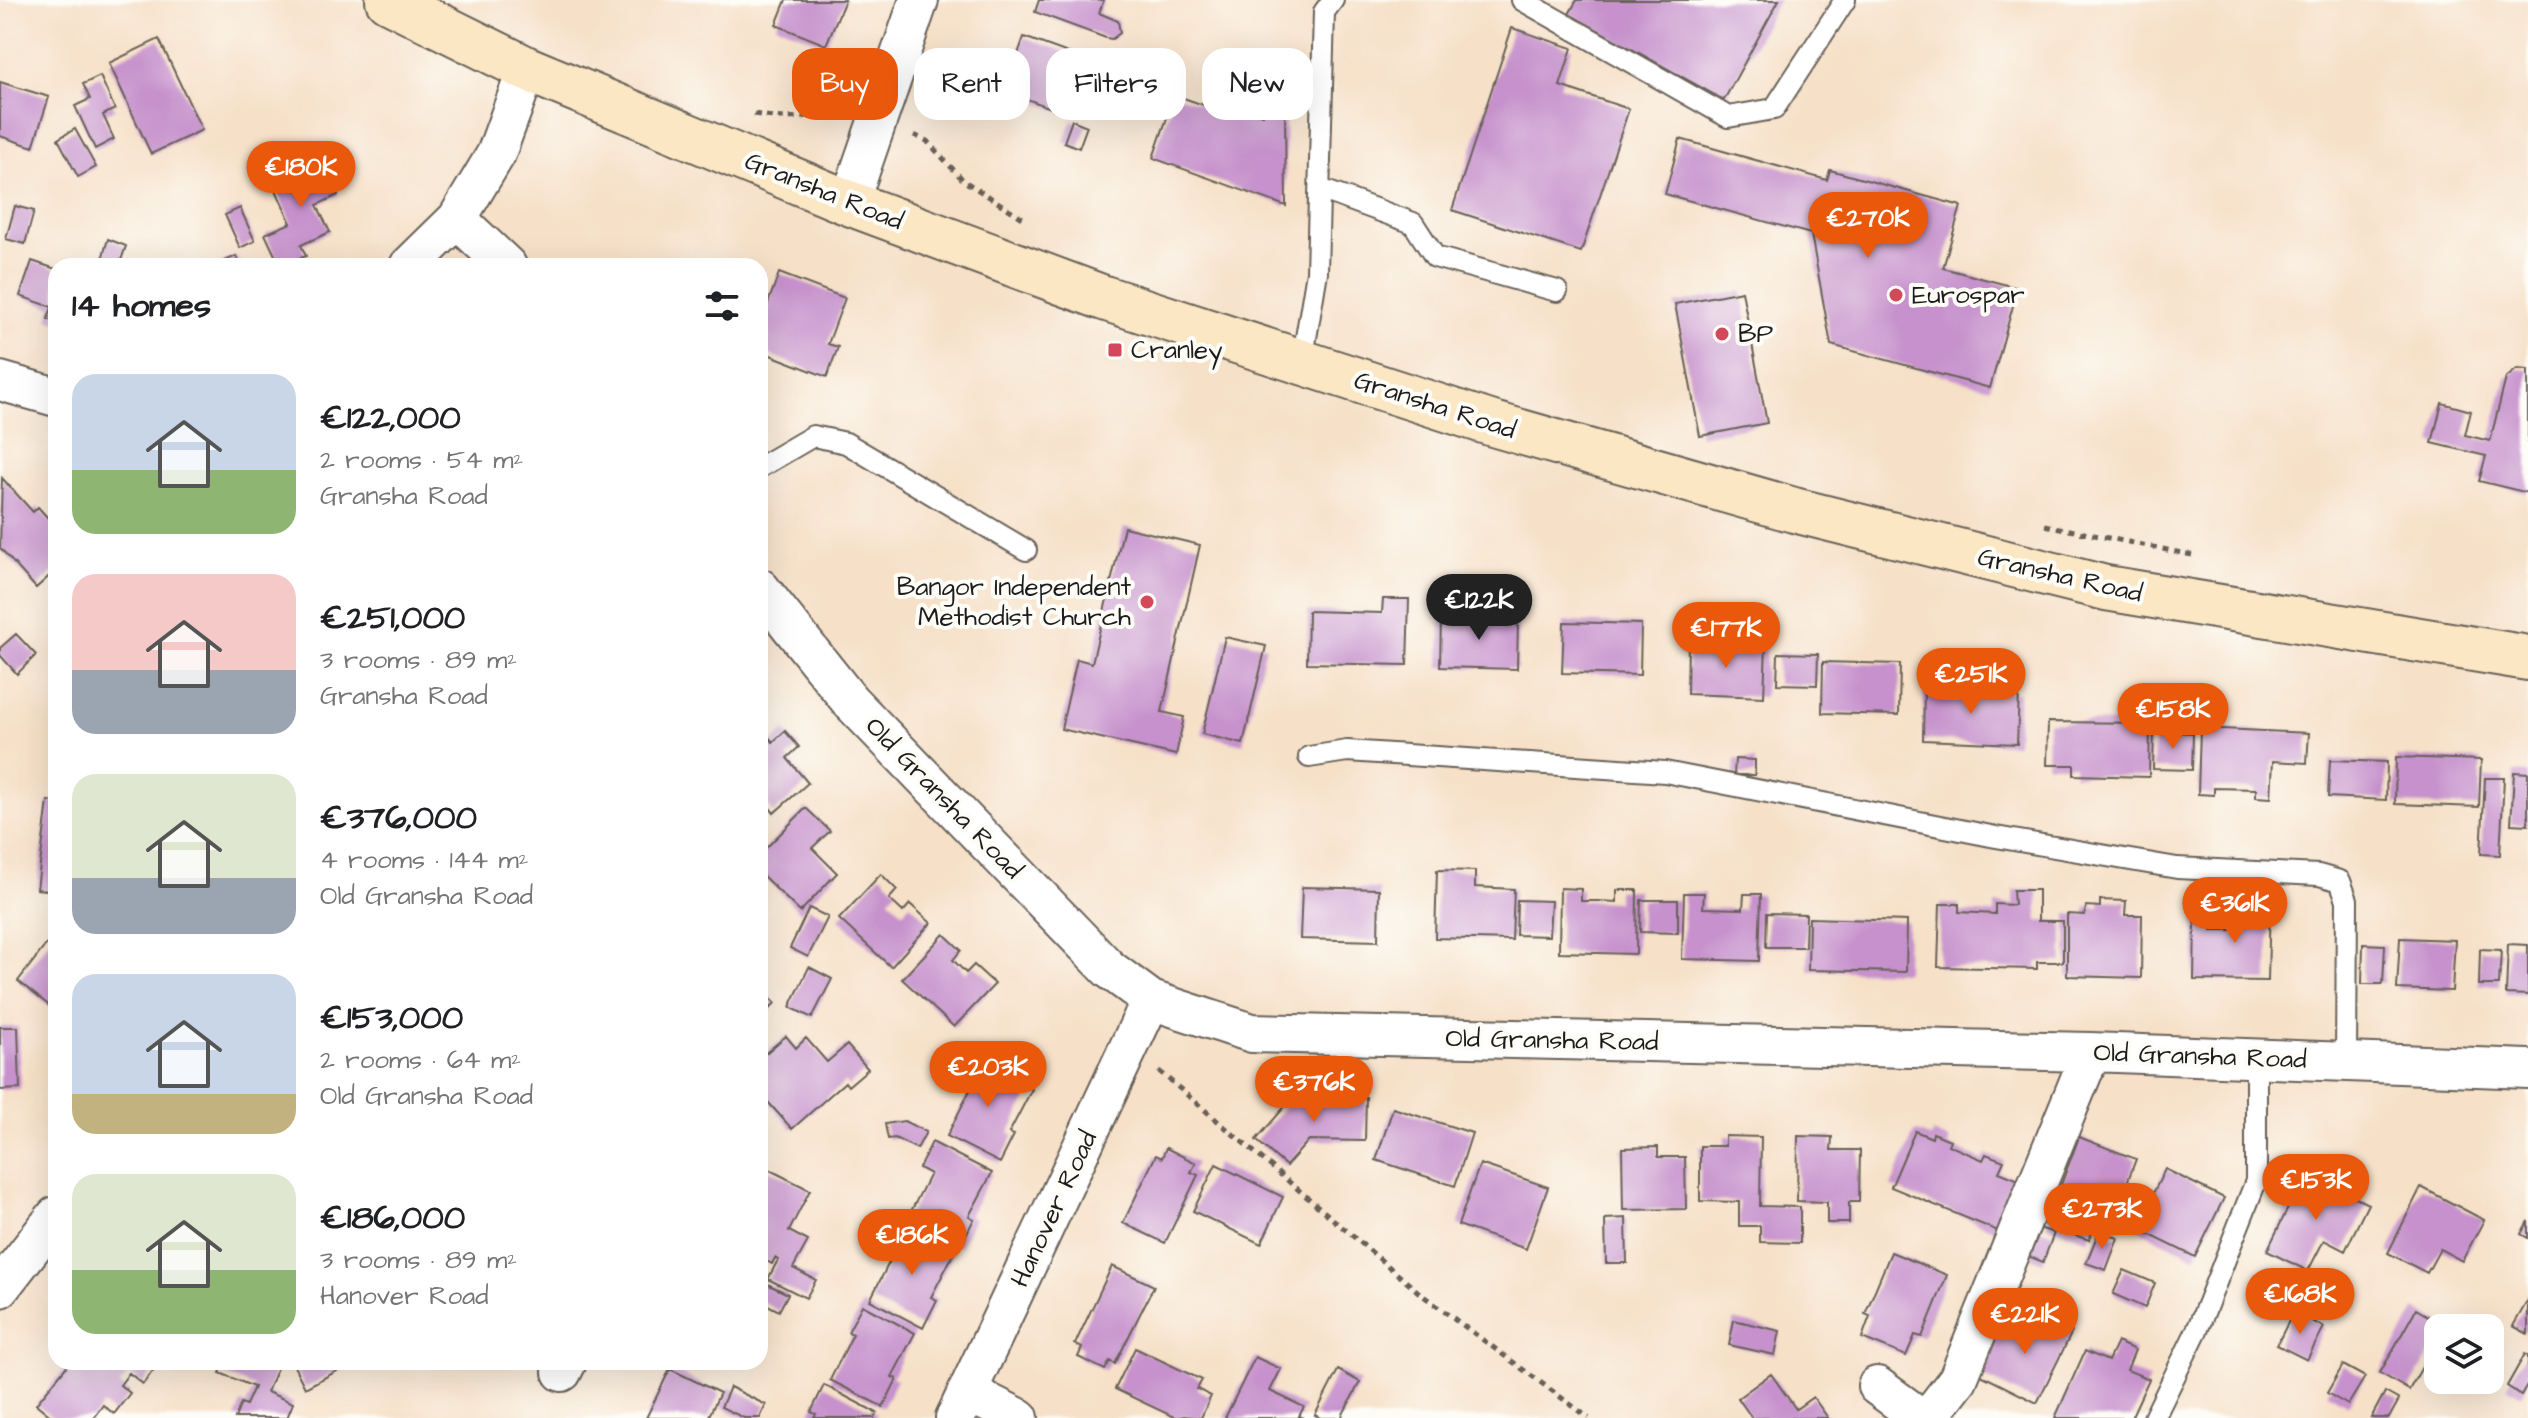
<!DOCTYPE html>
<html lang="en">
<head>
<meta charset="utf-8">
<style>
  :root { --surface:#fff; --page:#f6f6f6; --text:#202124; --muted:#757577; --accent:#ea580c }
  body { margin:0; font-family:"Architects Daughter",sans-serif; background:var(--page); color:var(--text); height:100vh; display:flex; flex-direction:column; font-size:30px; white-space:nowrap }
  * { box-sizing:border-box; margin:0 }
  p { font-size:26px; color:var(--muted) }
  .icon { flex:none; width:44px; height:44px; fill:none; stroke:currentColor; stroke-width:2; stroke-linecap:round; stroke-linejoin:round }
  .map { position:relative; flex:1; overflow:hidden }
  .panel { position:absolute; left:48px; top:258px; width:720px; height:1112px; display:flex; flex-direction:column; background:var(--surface); border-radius:24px; box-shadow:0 8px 32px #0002 }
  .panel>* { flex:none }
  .guide { position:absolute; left:792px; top:48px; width:760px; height:72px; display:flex; gap:16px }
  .tools { position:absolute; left:2424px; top:1314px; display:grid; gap:16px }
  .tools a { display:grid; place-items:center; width:80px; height:80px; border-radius:16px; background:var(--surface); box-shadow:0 8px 32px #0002; font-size:40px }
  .price { position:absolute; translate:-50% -68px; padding:0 18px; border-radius:28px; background:var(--accent); color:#fff; font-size:26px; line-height:52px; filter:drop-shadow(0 2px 4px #0008) }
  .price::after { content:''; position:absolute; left:50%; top:48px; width:24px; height:18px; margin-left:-12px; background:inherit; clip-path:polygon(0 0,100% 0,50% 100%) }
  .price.active { background:#222; color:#fff }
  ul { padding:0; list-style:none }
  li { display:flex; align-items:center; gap:24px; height:200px; padding:0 24px }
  li span { display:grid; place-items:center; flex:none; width:224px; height:160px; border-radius:24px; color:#555 }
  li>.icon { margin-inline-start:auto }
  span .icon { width:96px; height:96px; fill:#fffc; stroke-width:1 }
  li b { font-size:34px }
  h2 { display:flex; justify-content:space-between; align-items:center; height:96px; padding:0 24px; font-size:34px }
  .chip { padding:0 28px; border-radius:24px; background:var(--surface); box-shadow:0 8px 32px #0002; font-size:28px; line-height:72px }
  .chip.active { background:var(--accent); color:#fff }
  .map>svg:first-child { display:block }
  .building { fill:#c691cc }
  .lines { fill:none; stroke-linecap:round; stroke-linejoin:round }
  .lane-casing { stroke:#686158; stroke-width:24 }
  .street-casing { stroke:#686158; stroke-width:42 }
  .secondary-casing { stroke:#686158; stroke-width:48 }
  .path { stroke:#686158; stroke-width:5; stroke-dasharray:6 6; stroke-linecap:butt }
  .lane { stroke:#fff; stroke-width:20 }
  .street { stroke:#fff; stroke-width:38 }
  .secondary { stroke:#fbe7c3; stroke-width:44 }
  .poi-dot { fill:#d1495b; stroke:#fdfcf7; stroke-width:3 }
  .labels { text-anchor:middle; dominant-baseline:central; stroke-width:8; stroke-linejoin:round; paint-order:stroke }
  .street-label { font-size:26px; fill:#1c1c1c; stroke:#fdfcf7 }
  .poi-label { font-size:26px; fill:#1c1c1c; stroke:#fdfcf7; text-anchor:start }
</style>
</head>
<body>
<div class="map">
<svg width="2528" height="1418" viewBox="0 0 2528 1418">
  <rect width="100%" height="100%" fill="#fdfcf7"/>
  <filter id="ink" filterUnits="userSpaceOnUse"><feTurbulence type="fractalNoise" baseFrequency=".0125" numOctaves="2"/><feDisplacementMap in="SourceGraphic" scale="16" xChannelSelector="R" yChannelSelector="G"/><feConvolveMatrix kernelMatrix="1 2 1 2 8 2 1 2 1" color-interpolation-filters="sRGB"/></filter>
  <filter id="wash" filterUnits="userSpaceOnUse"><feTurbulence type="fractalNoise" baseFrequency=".006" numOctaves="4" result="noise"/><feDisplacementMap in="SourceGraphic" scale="32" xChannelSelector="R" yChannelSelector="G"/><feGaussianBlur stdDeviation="1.8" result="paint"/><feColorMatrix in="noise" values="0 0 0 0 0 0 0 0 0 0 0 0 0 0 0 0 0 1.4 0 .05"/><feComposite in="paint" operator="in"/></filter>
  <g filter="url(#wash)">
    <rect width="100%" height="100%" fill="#f6e0c7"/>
    <g id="blocks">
      <path class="building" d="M 786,0 L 845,0 L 826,45 L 776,25 Z
        M 1039,0 L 1104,0 L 1099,13 L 1118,21 L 1120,33 L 1112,39 L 1106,38 L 1035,12 Z
        M 1577,0 L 1779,0 L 1724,100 L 1569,14 Z
        M 1512,28 L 1572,48 L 1560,86 L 1629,109 L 1581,252 L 1452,210 Z
        M 1024,37 L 1082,58 L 1062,112 L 1005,91 Z
        M 159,39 L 202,130 L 151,154 L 109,63 Z
        M 100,76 L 115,109 L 103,115 L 114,139 L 95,149 L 75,106 L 90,99 L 83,84 Z
        M 0,82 L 49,97 L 33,147 L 0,136 Z
        M 1216,85 L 1242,94 L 1238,107 L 1263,115 L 1266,107 L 1285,113 L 1286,206 L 1153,158 L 1175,95 L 1209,107 Z
        M 1072,120 L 1087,126 L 1079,148 L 1064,142 Z
        M 75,129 L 96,167 L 78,177 L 58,139 Z
        M 1680,139 L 1827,180 L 1830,170 L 1961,206 L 1943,268 L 2018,288 L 1990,388 L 1831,345 L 1811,234 L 1665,194 Z
        M 320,156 L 338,195 L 317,205 L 330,232 L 301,245 L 306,256 L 280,266 L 265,234 L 291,223 L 271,179 Z
        M 15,206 L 34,211 L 25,244 L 6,239 Z
        M 240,208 L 255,241 L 240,248 L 225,215 Z
        M 108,239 L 126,246 L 119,266 L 100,266 Z
        M 236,256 L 241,266 L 214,266 Z
        M 32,261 L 56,269 L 56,322 L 48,319 L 52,307 L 20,296 Z
        M 779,273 L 845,298 L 828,344 L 838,347 L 827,377 L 760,351 L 760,325 Z
        M 1742,291 L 1767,423 L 1700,436 L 1675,304 Z
        M 2517,369 L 2528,370 L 2528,493 L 2479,481 L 2486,456 L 2432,443 L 2442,403 L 2471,411 L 2465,435 L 2490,441 L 2506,378 Z
        M 2,478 L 33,512 L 38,507 L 56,527 L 56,570 L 36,588 L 0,548 Z
        M 1124,527 L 1200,545 L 1162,712 L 1184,717 L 1176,755 L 1061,729 L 1077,659 L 1092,663 Z
        M 1383,599 L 1409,599 L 1407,665 L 1307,663 L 1308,611 L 1382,613 Z
        M 1441,616 L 1518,618 L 1517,669 L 1440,667 Z
        M 1564,622 L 1641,624 L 1640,675 L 1562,673 Z
        M 16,634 L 36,655 L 17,674 L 0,655 L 0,648 Z
        M 1225,637 L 1266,646 L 1243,744 L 1202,734 Z
        M 1688,643 L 1766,645 L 1764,697 L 1687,694 Z
        M 1778,653 L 1818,654 L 1817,685 L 1777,684 Z
        M 1823,662 L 1900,664 L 1899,715 L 1822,713 Z
        M 1924,690 L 2019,692 L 2017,744 L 1923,740 Z
        M 2048,722 L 2150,723 L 2149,777 L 2074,775 L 2074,765 L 2047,765 Z
        M 760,727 L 773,742 L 785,731 L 799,747 L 787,758 L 808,783 L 774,813 L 760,796 Z
        M 2200,728 L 2309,733 L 2307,763 L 2273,761 L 2271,798 L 2256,797 L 2256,789 L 2214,788 L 2214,795 L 2198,794 Z
        M 2154,731 L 2193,733 L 2192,770 L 2153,769 Z
        M 2396,757 L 2481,760 L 2479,807 L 2395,804 Z
        M 1735,759 L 1755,760 L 1755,775 L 1734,775 Z
        M 2330,760 L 2387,762 L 2386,800 L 2328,797 Z
        M 2514,772 L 2528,773 L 2528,825 L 2511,824 Z
        M 2485,778 L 2504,778 L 2500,855 L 2481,854 Z
        M 48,801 L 56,802 L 56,891 L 37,889 Z
        M 806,808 L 830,831 L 812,848 L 837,873 L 800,912 L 760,873 L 760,854 Z
        M 1437,870 L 1475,871 L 1475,887 L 1514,889 L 1512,940 L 1435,938 Z
        M 881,874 L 897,890 L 889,899 L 903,912 L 910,904 L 931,923 L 891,967 L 839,919 Z
        M 1302,887 L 1379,889 L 1378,941 L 1300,939 Z
        M 1560,888 L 1581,889 L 1581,901 L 1598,901 L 1617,902 L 1617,890 L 1637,890 L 1636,954 L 1559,952 Z
        M 2013,890 L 2038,890 L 2038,921 L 2063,921 L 2063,962 L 2037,962 L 2037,969 L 1938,967 L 1940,904 L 1959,904 L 1959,912 L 1995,914 L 1995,904 L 2014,905 Z
        M 1684,893 L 1704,893 L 1703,908 L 1743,909 L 1744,894 L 1761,894 L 1759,961 L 1682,959 Z
        M 2232,899 L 2270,899 L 2268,981 L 2194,980 L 2195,920 L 2212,920 L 2212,930 L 2231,930 Z
        M 1517,900 L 1551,901 L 1549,936 L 1516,935 Z
        M 1641,900 L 1678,900 L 1678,933 L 1640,932 Z
        M 2100,900 L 2126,901 L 2125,915 L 2142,915 L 2141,978 L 2067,976 L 2067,914 L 2085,915 L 2086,906 L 2100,907 Z
        M 809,908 L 828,917 L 808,957 L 790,948 Z
        M 1767,913 L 1806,914 L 1805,947 L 1766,947 Z
        M 1809,918 L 1907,921 L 1906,972 L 1808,970 Z
        M 56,932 L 56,1011 L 18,981 Z
        M 944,934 L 961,950 L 953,960 L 966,973 L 974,965 L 995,984 L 954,1027 L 902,979 Z
        M 2400,938 L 2455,940 L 2452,991 L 2397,989 Z
        M 2363,944 L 2385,945 L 2383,984 L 2362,984 Z
        M 2508,944 L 2528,945 L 2528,995 L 2506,994 Z
        M 2480,949 L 2501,950 L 2499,985 L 2479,985 Z
        M 809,967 L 832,979 L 812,1018 L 790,1007 Z
        M 760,988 L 775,1003 L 760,1019 Z
        M 0,1027 L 18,1027 L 20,1089 L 0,1090 Z
        M 786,1036 L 796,1048 L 806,1038 L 827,1062 L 847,1045 L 868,1069 L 848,1086 L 845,1082 L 792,1129 L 760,1093 L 760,1079 L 762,1077 L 760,1058 Z
        M 967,1056 L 1032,1089 L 1009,1133 L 1014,1135 L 1000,1163 L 947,1136 L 970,1090 L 954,1082 Z
        M 1294,1096 L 1366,1097 L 1365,1141 L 1309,1140 L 1286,1166 L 1256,1140 Z
        M 1393,1108 L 1472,1133 L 1455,1186 L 1376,1160 Z
        M 904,1121 L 926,1132 L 917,1149 L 895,1138 L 888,1139 L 885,1124 Z
        M 1915,1131 L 1932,1138 L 1933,1133 L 1950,1140 L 1948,1145 L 1983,1160 L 1986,1154 L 2004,1161 L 1999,1172 L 2019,1180 L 1998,1231 L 1891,1187 Z
        M 1725,1136 L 1761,1137 L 1760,1206 L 1800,1207 L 1800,1243 L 1760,1242 L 1760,1226 L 1739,1226 L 1739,1202 L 1700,1201 L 1700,1146 L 1725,1146 Z
        M 1798,1136 L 1832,1137 L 1831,1150 L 1860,1150 L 1859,1202 L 1849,1202 L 1849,1223 L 1827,1223 L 1827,1202 L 1797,1201 Z
        M 2079,1137 L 2136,1159 L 2119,1204 L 2104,1199 L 2089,1240 L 2046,1225 Z
        M 932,1142 L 992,1173 L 969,1216 L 974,1219 L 960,1247 L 907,1219 L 930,1174 L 919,1168 Z
        M 1658,1147 L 1658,1157 L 1685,1157 L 1686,1209 L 1623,1210 L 1622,1148 Z
        M 1166,1148 L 1196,1163 L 1191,1172 L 1198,1175 L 1165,1243 L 1123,1223 L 1156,1155 L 1162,1158 Z
        M 1216,1164 L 1283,1197 L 1261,1244 L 1193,1211 Z
        M 1480,1164 L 1548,1187 L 1526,1249 L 1458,1225 Z
        M 760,1165 L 810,1190 L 789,1231 L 808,1241 L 793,1268 L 816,1280 L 806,1298 L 768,1279 L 778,1260 L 775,1258 L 772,1264 L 760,1258 Z
        M 2165,1169 L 2224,1198 L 2195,1257 L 2136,1228 Z
        M 2305,1173 L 2368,1204 L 2345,1251 L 2324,1240 L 2308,1271 L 2267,1251 Z
        M 2421,1187 L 2484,1220 L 2462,1261 L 2440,1249 L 2427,1273 L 2388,1253 Z
        M 1626,1218 L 1627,1263 L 1606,1263 L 1605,1219 Z
        M 2528,1221 L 2528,1238 L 2521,1234 Z
        M 902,1226 L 954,1253 L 931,1297 L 937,1300 L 923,1328 L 870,1300 L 893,1255 L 888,1252 Z
        M 2036,1227 L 2054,1233 L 2043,1262 L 2025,1255 Z
        M 2099,1231 L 2118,1238 L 2106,1270 L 2086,1263 Z
        M 1891,1252 L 1947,1275 L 1922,1337 L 1915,1335 L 1906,1356 L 1862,1338 L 1870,1316 L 1865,1314 Z
        M 1112,1266 L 1154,1286 L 1115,1364 L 1110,1361 L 1105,1370 L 1078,1357 L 1082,1348 L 1075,1344 Z
        M 2124,1270 L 2155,1283 L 2145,1308 L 2113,1294 Z
        M 763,1282 L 788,1294 L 779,1311 L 760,1301 L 760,1287 Z
        M 2528,1300 L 2528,1334 L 2513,1326 Z
        M 862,1305 L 915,1333 L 892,1377 L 897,1379 L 883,1407 L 830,1380 L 853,1334 L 848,1332 Z
        M 2416,1309 L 2445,1326 L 2438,1328 L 2438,1339 L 2409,1390 L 2380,1373 Z
        M 2293,1312 L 2324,1327 L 2307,1360 L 2277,1345 Z
        M 2036,1313 L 2072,1332 L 2037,1403 L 1977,1373 L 2004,1318 L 2027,1331 Z
        M 1734,1320 L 1780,1331 L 1775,1355 L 1729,1345 Z
        M 2117,1342 L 2135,1350 L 2127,1370 L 2149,1379 L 2131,1418 L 2055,1418 L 2085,1351 L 2108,1361 Z
        M 1135,1348 L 1202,1380 L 1197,1389 L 1211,1396 L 1201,1418 L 1184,1416 L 1176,1418 L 1115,1389 Z
        M 2525,1354 L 2528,1356 L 2528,1383 L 2521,1395 L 2507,1386 Z
        M 1255,1357 L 1281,1369 L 1270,1391 L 1304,1407 L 1299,1416 L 1304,1418 L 1225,1418 Z
        M 70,1362 L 147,1362 L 155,1368 L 143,1384 L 129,1373 L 120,1385 L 130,1393 L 114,1414 L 103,1405 L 93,1418 L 53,1418 L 36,1404 Z
        M 225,1362 L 279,1363 L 267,1392 L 293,1403 L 287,1418 L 235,1418 L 241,1403 L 246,1405 L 254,1387 L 220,1373 Z
        M 292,1362 L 354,1362 L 305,1388 Z
        M 2343,1365 L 2365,1377 L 2348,1405 L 2327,1393 Z
        M 670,1369 L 720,1393 L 708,1418 L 646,1418 Z
        M 1338,1370 L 1360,1382 L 1341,1418 L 1321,1418 L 1315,1415 Z
        M 1771,1374 L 1796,1409 L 1813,1397 L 1828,1418 L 1752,1418 L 1738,1398 Z
        M 824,1385 L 877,1413 L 874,1418 L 814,1418 L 816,1414 L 811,1412 Z
        M 730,1387 L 766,1405 L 760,1418 L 744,1418 L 721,1407 Z
        M 2385,1392 L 2399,1400 L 2389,1418 L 2371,1418 Z"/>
    </g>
  </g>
  <g filter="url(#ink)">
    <use href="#blocks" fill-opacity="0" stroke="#686158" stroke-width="2"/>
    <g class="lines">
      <g class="lane-casing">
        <path id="lane" d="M 1522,0 L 1728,117 L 1774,109 L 1845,0
          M 1320,189 L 1413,223 L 1435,257 L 1557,291
          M 1302,362 L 1317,272 L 1324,12 L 1333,0
          M 760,467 L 813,436 L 846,443 L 1026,550
          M 1309,757 L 1347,751 L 1665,772 L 1996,837 L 2177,868 L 2319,875 L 2340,881 L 2347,900 L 2346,1061
          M 2154,1418 L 2198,1328 L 2256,1181 L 2256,1058"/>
      </g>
      <g class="street-casing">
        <path id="street" d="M 849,203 L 919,0
          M 457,219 L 507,266
          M 409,266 L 457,219 L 496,154 L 527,69
          M 0,381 L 56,397
          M 760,588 L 850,701 L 1109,969 L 1151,1000 L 1252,1033 L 2091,1052 L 2528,1069
          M 0,1288 L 56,1216
          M 562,1372 L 567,1362
          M 1877,1386 L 1921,1418
          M 967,1392 L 1019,1418
          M 955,1418 L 1151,1000
          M 1928,1418 L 1958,1379 L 2091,1052"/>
      </g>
      <g class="secondary-casing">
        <path id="secondary" d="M 388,0 L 527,69 L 849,203 L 1104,298 L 1493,424 L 1794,510 L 2106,588 L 2528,658"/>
      </g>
      <path class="path" d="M 754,114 C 770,117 785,119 802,117 C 816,115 828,104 842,108
        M 914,135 L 927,141 L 964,181 L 1026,220
        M 2045,525 L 2192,555
        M 1159,1071 L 1422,1295 L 1589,1418"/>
      <use href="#lane" class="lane"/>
      <use href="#street" class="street"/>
      <use href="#secondary" class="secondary"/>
    </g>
  </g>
  <g class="poi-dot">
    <circle cx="1896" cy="295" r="8"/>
    <circle cx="1722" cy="334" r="8"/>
    <rect x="1107" y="342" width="16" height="16" rx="4"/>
    <circle cx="1147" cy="602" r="8"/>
  </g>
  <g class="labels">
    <g class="street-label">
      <text transform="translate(824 191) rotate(22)">Gransha Road</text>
      <text transform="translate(1435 405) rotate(18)">Gransha Road</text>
      <text transform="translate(2060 575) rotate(13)">Gransha Road</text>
      <text transform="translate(944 798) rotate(46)">Old Gransha Road</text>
      <text transform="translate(1552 1040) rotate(1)">Old Gransha Road</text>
      <text transform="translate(2200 1056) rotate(2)">Old Gransha Road</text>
      <text transform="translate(1054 1209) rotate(-65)">Hanover Road</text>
    </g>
    <g class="poi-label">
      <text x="1912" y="295">Eurospar</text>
      <text x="1738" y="334">BP</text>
      <text x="1131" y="350">Cranley</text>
      <text x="1131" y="587" text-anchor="end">Bangor Independent<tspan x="1131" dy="30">Methodist Church</tspan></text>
    </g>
  </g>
</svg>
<div class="tools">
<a><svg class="icon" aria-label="layers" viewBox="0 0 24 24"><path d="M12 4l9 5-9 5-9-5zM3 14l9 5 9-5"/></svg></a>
</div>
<b class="price" style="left:301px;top:209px">€180K</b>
<b class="price" style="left:1868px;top:260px">€270K</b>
<b class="price active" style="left:1479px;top:642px">€122K</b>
<b class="price" style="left:1726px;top:670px">€177K</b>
<b class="price" style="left:1971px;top:716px">€251K</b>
<b class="price" style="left:2173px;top:751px">€158K</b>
<b class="price" style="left:2235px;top:945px">€361K</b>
<b class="price" style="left:988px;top:1109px">€203K</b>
<b class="price" style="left:1314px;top:1124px">€376K</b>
<b class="price" style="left:2316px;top:1222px">€153K</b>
<b class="price" style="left:2102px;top:1251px">€273K</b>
<b class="price" style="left:912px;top:1277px">€186K</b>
<b class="price" style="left:2300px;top:1336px">€168K</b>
<b class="price" style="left:2025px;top:1356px">€221K</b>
<div class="guide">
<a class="chip active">Buy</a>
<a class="chip">Rent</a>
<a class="chip">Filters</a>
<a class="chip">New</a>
</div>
<section class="panel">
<h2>14 homes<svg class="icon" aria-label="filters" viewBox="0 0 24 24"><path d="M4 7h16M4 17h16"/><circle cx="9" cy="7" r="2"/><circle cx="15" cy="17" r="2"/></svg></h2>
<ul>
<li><span style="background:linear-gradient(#c9d6e8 60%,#8fb573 0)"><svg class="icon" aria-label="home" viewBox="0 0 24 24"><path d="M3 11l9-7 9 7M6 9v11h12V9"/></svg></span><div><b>€122,000</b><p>2 rooms · 54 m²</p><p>Gransha Road</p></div></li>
<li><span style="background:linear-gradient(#f6c9c9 60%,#9aa5b1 0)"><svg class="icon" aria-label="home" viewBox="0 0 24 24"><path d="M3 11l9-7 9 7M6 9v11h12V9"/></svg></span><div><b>€251,000</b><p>3 rooms · 89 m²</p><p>Gransha Road</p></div></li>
<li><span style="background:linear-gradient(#dfe7d0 65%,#9aa5b1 0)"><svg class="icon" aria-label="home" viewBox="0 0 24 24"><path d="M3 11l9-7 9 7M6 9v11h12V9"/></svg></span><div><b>€376,000</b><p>4 rooms · 144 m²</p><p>Old Gransha Road</p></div></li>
<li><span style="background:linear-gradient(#c9d6e8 75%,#c2b280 0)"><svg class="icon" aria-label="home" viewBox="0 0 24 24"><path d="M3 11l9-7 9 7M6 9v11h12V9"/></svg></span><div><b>€153,000</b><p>2 rooms · 64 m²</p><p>Old Gransha Road</p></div></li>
<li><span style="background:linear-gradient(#dfe7d0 60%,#8fb573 0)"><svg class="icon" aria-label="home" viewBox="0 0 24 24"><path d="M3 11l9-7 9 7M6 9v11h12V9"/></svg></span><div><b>€186,000</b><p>3 rooms · 89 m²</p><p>Hanover Road</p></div></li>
</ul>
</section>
</div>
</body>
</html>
